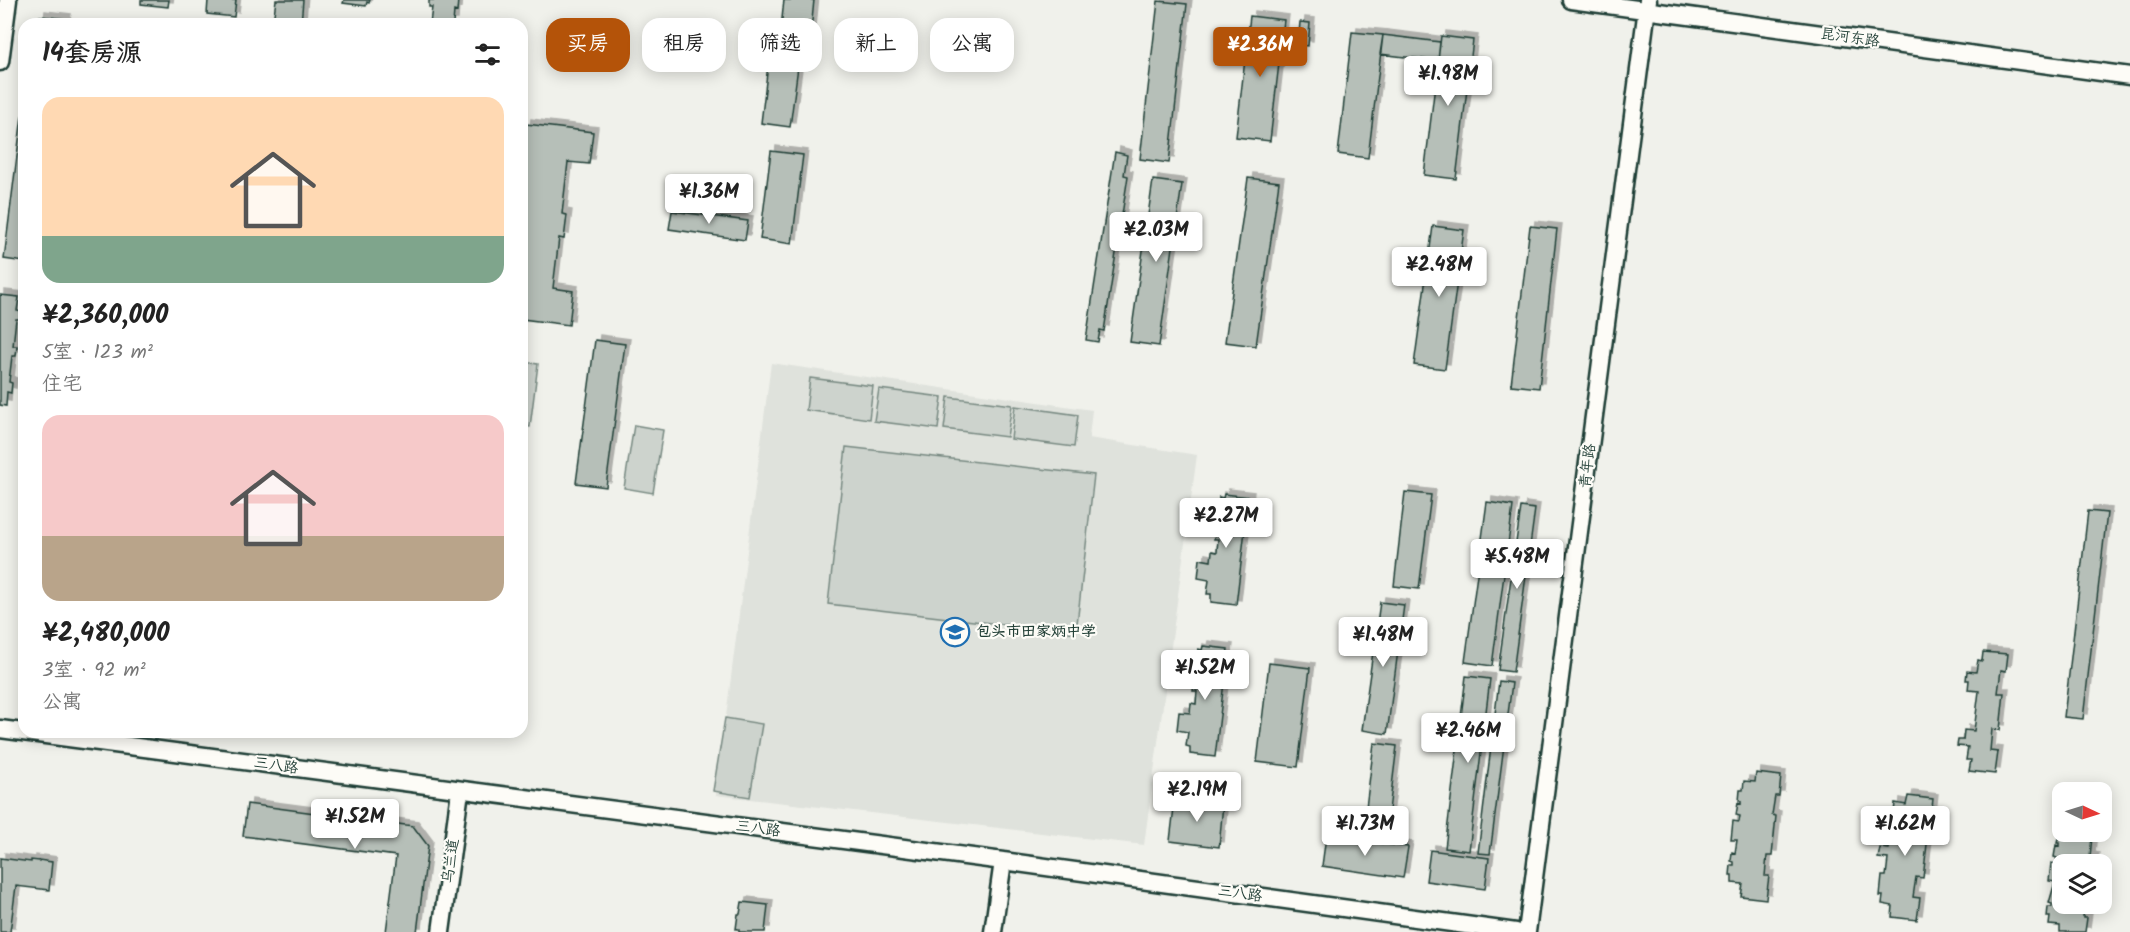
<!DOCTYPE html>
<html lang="zh">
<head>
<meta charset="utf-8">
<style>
  :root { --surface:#fff; --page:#f2f2f2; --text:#222; --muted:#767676; --accent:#b45309 }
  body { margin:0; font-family:Kalam,"LXGW WenKai TC",sans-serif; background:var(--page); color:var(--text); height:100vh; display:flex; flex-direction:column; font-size:22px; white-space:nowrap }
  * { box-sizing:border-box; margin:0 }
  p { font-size:20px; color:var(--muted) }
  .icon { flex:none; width:33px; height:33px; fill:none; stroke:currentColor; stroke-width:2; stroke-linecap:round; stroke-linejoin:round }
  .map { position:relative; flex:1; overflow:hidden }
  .panel { position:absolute; left:18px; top:18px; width:510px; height:720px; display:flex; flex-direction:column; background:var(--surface); border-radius:18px; box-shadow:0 3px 15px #0003 }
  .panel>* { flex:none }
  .hud { position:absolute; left:546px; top:18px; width:570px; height:54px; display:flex; gap:12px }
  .needle { width:39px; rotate:94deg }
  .tools { position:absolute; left:2052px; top:782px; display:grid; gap:12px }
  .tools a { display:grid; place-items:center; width:60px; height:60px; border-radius:12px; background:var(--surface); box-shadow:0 3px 15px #0003; font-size:30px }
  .price { position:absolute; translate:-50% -51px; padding:0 14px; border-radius:6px; background:#fff; color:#222; font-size:20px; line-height:39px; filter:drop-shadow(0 2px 3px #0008) }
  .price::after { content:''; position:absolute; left:50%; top:36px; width:18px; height:14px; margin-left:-9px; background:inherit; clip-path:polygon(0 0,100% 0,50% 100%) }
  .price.on { background:var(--accent); color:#fff }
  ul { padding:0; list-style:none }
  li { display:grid; align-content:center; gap:12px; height:318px; padding:0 24px }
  li span { display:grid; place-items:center; height:186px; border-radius:18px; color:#555 }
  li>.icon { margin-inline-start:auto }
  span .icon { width:108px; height:108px; fill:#fffc; stroke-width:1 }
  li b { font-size:26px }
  h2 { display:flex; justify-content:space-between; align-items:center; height:72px; padding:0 24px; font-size:26px }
  .pill { padding:0 21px; border-radius:18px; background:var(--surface); box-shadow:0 3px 15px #0003; font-size:21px; line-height:54px }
  .pill.on { background:var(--accent); color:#fff }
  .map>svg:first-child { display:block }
  .built { fill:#dfe2dc }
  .green { fill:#cdd3cd; stroke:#768880; stroke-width:1.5 }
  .building { fill:#b6bfb8; stroke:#1f3d34; stroke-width:1.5; filter:url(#shadow) }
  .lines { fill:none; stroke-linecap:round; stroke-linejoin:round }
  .secondary-casing { stroke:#1f3d34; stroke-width:21 }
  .secondary { stroke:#fdfcf7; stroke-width:16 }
  .labels { text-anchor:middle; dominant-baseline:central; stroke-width:4.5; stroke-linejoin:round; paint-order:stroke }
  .street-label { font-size:15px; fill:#1f3d34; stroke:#fdfcf7 }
  .poi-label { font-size:15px; font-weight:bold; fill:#1f3d34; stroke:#fdfcf7; text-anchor:start }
</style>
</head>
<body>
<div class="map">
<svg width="2130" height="932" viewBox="0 0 2130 932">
  <defs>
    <filter id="shadow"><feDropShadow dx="5" dy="-5" stdDeviation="0" flood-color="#0004"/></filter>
  </defs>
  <rect width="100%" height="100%" fill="#f0f1eb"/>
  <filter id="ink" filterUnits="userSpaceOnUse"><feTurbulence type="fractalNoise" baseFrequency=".0167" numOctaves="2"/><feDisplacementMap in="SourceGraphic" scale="12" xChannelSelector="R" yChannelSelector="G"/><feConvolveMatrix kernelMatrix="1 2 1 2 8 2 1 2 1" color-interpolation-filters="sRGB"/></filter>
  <g filter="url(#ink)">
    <path class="built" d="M 771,363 L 1092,410 L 1089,438 L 1197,455 L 1144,845 L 716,795 Z"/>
    <path class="green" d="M 522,362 L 538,364 L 530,427 L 522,426 Z
      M 810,378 L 873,386 L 869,419 L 806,410 Z
      M 879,389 L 942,397 L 938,429 L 874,421 Z
      M 948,397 L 1012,405 L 1007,437 L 944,429 Z
      M 1015,406 L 1078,415 L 1074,447 L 1011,439 Z
      M 634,425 L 663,430 L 653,493 L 624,488 Z
      M 846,447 L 1094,475 L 1076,633 L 828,604 Z
      M 725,718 L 762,724 L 750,797 L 713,791 Z"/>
    <path class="building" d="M 141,0 L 169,0 L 168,7 L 141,4 Z
      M 208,0 L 236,0 L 234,17 L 207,14 Z
      M 276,0 L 303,0 L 301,24 L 273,22 Z
      M 344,0 L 370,0 L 369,3 L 367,2 L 366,6 L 343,3 Z
      M 429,0 L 458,0 L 457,12 L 454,11 L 453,24 L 426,24 L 430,24 L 432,7 L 429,7 Z
      M 784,0 L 814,0 L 811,31 L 781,28 Z
      M 1158,1 L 1187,4 L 1169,163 L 1140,159 Z
      M 40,16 L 66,19 L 65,24 L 39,24 Z
      M 1250,16 L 1284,20 L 1270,141 L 1236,137 Z
      M 1300,22 L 1310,23 L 1308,46 L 1298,45 Z
      M 1352,32 L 1383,35 L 1368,158 L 1338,154 Z
      M 1383,35 L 1440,42 L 1438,61 L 1380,54 Z
      M 1441,36 L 1473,40 L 1456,179 L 1424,175 Z
      M 771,40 L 801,44 L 790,127 L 761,123 Z
      M 22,116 L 24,116 L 24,262 L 4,259 Z
      M 526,124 L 593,132 L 589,164 L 568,162 L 562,214 L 567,215 L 564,239 L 559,238 L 553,288 L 573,291 L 569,325 L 522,319 L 522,192 L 525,167 L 522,167 L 522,158 Z
      M 771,151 L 803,155 L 792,244 L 760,239 Z
      M 1115,152 L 1127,155 L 1124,175 L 1128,176 L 1104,331 L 1100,330 L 1098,342 L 1086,340 Z
      M 1248,178 L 1279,182 L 1256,346 L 1225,342 Z
      M 1153,180 L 1182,184 L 1159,346 L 1130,342 Z
      M 672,211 L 748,221 L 745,240 L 669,229 Z
      M 1433,226 L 1464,230 L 1445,369 L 1414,365 Z
      M 1530,226 L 1557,229 L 1539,388 L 1511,385 Z
      M 0,295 L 19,297 L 17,311 L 22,312 L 21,319 L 16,319 L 13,346 L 17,346 L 16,356 L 12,356 L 9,382 L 12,383 L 11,393 L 7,392 L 6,406 L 0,405 Z
      M 595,340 L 625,344 L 606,487 L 576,483 Z
      M 1405,492 L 1431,495 L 1419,589 L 1394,586 Z
      M 1224,494 L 1249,497 L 1236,605 L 1211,602 L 1211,594 L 1207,594 L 1209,580 L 1198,578 L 1200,559 L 1211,561 L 1212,551 L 1217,552 L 1218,539 L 1214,539 L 1216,529 L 1204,527 L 1206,508 L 1218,510 L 1219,497 L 1223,498 Z
      M 1487,502 L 1513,506 L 1492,666 L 1465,662 Z
      M 1521,507 L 1535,509 L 1513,672 L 1498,670 Z
      M 2088,511 L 2107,513 L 2083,719 L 2064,717 Z
      M 1380,602 L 1404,605 L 1387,734 L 1362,730 Z
      M 1203,646 L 1228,649 L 1215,757 L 1190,754 L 1190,747 L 1186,746 L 1188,732 L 1177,730 L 1179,712 L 1190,713 L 1191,703 L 1196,704 L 1197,691 L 1193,691 L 1194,681 L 1183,679 L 1185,661 L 1197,662 L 1198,649 L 1202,650 Z
      M 1983,652 L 2008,654 L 2006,671 L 2001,670 L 1998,693 L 2004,693 L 2000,730 L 1992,729 L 1990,751 L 1998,752 L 1995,774 L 1969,771 L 1971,760 L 1966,760 L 1968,747 L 1957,746 L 1958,740 L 1963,740 L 1964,730 L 1974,731 L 1979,691 L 1968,690 L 1969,680 L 1966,680 L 1967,671 L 1976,672 L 1978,660 L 1982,661 Z
      M 1269,663 L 1310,668 L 1298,767 L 1257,762 Z
      M 1466,676 L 1490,679 L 1469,851 L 1445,848 Z
      M 1499,681 L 1512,683 L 1490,854 L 1478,853 Z
      M 373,732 L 388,732 L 387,739 L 372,737 Z
      M 1374,743 L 1397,746 L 1385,843 L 1362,840 Z
      M 1756,773 L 1781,776 L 1779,796 L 1775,796 L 1772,815 L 1776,816 L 1772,856 L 1767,856 L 1765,876 L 1769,876 L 1766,899 L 1741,896 L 1743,884 L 1732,883 L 1732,875 L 1730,875 L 1731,865 L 1734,865 L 1734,862 L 1731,861 L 1732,852 L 1735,853 L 1737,840 L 1731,840 L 1733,821 L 1739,822 L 1740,816 L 1736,815 L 1738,803 L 1741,804 L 1741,801 L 1739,801 L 1740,790 L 1743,790 L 1744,781 L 1755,782 Z
      M 1908,796 L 1933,799 L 1931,817 L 1925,816 L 1922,835 L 1928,836 L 1923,878 L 1916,877 L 1913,897 L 1920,898 L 1917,920 L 1892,917 L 1893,906 L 1882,904 L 1883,896 L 1880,896 L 1882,876 L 1886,876 L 1888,859 L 1878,858 L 1880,848 L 1889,849 L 1891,834 L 1888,834 L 1891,812 L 1894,813 L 1895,803 L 1906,805 Z
      M 1175,799 L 1223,804 L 1219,847 L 1170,841 Z
      M 247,804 L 413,826 L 428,846 L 417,932 L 386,932 L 396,856 L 243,836 Z
      M 2062,823 L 2062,831 L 2097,831 L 2097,838 L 2092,837 L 2090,857 L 2094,858 L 2093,864 L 2062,864 L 2062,903 L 2084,903 L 2083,918 L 2087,918 L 2085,932 L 2060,932 L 2060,926 L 2049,925 L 2050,917 L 2047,917 L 2048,907 L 2052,907 L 2052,904 L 2049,903 L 2055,882 L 2049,881 L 2051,863 L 2057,864 L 2057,858 L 2054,857 L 2056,845 L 2059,846 L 2059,843 L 2057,843 Z
      M 1326,836 L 1408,847 L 1403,878 L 1322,866 Z
      M 1430,850 L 1489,858 L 1485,889 L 1426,881 Z
      M 0,858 L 31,862 L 31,860 L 39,861 L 39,860 L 52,862 L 49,890 L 16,886 L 10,932 L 0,932 Z
      M 742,902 L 768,905 L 765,932 L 739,932 L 739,929 L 736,929 L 738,914 L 740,914 Z"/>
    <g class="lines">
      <g class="secondary-casing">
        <path id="secondary" d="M 1571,0 L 2130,76
          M 0,62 L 8,0
          M 0,729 L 1003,861 L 1516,932
          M 441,932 L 460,791
          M 993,932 L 1003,861
          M 1527,932 L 1648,0"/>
      </g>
      <use href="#secondary" class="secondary"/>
    </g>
  </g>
  <defs>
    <g id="school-ring" transform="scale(1.5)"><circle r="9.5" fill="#fdfcf7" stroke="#1f6fb2" stroke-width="1.5"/><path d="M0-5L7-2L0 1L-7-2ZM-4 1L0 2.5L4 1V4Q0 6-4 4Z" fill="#1f6fb2"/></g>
  </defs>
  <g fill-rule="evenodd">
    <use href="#school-ring" x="955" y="632"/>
  </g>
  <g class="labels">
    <g class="street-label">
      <text transform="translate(1850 38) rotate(8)">昆河东路</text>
      <text transform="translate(1588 466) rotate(-83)">青年路</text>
      <text transform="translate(276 766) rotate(8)">三八路</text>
      <text transform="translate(758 829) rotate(7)">三八路</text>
      <text transform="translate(451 861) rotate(-82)">乌兰道</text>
      <text transform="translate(1240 894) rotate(8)">三八路</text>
    </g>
    <g class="poi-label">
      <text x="976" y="632">包头市田家炳中学</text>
    </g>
  </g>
</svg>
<div class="tools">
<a><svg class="needle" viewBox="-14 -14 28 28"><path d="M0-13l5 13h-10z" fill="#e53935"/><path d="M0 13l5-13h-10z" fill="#767676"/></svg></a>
<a><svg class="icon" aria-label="layers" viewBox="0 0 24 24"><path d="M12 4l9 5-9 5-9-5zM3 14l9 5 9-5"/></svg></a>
</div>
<b class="price on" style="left:1260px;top:78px">¥2.36M</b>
<b class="price" style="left:1448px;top:107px">¥1.98M</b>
<b class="price" style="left:709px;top:225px">¥1.36M</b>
<b class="price" style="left:1156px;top:263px">¥2.03M</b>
<b class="price" style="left:1439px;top:298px">¥2.48M</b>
<b class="price" style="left:1226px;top:549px">¥2.27M</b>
<b class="price" style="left:1517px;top:590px">¥5.48M</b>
<b class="price" style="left:1383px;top:668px">¥1.48M</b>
<b class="price" style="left:1205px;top:701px">¥1.52M</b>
<b class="price" style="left:1468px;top:764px">¥2.46M</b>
<b class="price" style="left:1197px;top:823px">¥2.19M</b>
<b class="price" style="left:355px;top:850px">¥1.52M</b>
<b class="price" style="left:1365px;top:857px">¥1.73M</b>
<b class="price" style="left:1905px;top:857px">¥1.62M</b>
<div class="hud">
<a class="pill on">买房</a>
<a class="pill">租房</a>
<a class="pill">筛选</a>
<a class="pill">新上</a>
<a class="pill">公寓</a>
</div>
<section class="panel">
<h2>14套房源<svg class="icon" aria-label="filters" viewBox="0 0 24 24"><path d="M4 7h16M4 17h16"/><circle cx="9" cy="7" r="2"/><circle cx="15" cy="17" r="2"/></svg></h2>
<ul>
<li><span style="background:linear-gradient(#ffd9b3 75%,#7fa58c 0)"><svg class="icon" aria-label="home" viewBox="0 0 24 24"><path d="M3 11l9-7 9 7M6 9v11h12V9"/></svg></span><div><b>¥2,360,000</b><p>5室 · 123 m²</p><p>住宅</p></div></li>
<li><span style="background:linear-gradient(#f6c9c9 65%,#b9a48a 0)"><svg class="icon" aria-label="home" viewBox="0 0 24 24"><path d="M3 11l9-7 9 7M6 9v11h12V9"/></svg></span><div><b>¥2,480,000</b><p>3室 · 92 m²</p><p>公寓</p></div></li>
</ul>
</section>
</div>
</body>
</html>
